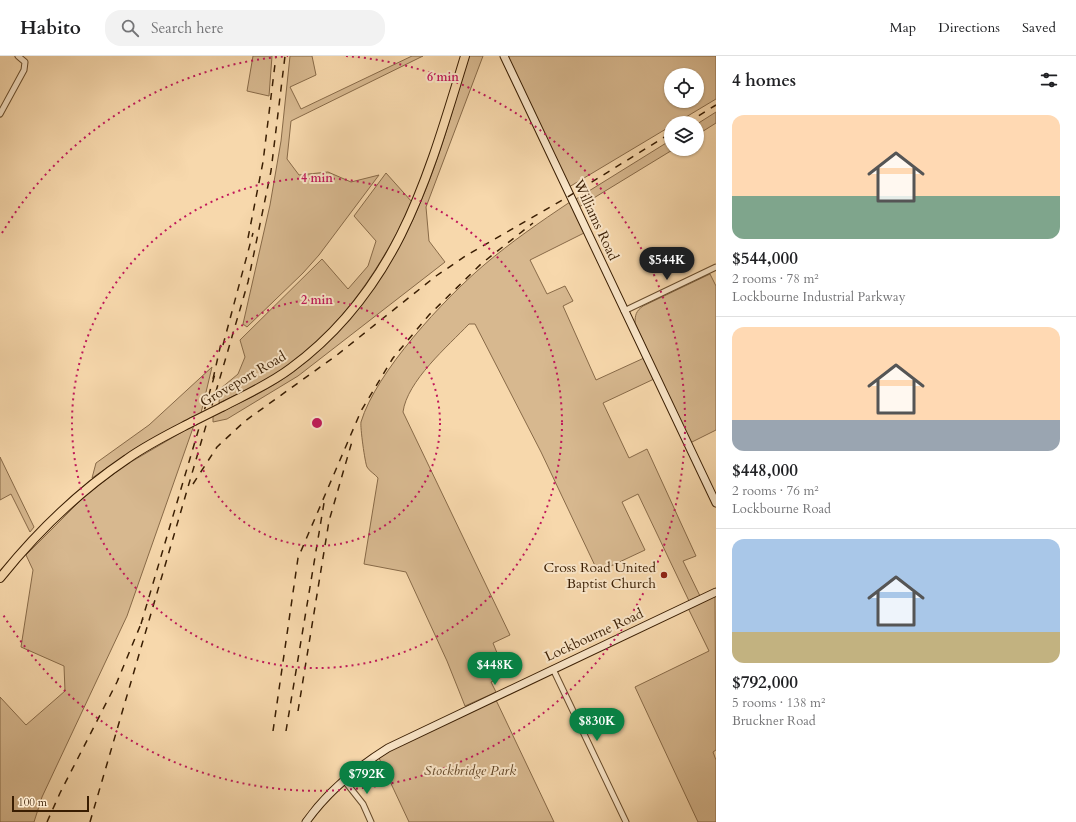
<!DOCTYPE html>
<html lang="en">
<head>
<meta charset="utf-8">
<style>
  :root { --surface:#fff; --page:#f2f2f2; --text:#202124; --muted:#757577; --line:#e0e0e0; --accent:#0b8043 }
  body { margin:0; font-family:Cardo,serif; background:var(--page); color:var(--text); height:100vh; display:flex; flex-direction:column; font-size:15px; white-space:nowrap }
  * { box-sizing:border-box; margin:0 }
  p { font-size:13px; color:var(--muted) }
  .icon { flex:none; width:22px; height:22px; fill:none; stroke:currentColor; stroke-width:2; stroke-linecap:round; stroke-linejoin:round }
  .map { position:relative; flex:1; overflow:hidden }
  .side { display:flex; flex-direction:column; background:var(--surface); width:360px }
  .side>* { flex:none }
  .buttons { position:absolute; left:664px; top:12px; display:grid; gap:8px }
  .buttons a { display:grid; place-items:center; width:40px; height:40px; border-radius:50%; background:var(--surface); box-shadow:0 1px 3px #0004; font-size:20px }
  .scale { position:absolute; left:12px; bottom:10px; width:77px; box-sizing:border-box; padding-left:4px; border:2px solid #391d02; border-top:0; font-size:11px; line-height:14px; white-space:nowrap; color:#391d02; -webkit-text-stroke:3px #fae6c9; paint-order:stroke }
  .price { position:absolute; translate:-50% -34px; padding:0 9px; border-radius:14px; background:var(--accent); color:#fff; font-size:13px; line-height:26px; filter:drop-shadow(0 1px 2px #0008) }
  .price::after { content:''; position:absolute; left:50%; top:24px; width:12px; height:9px; margin-left:-6px; background:inherit; clip-path:polygon(0 0,100% 0,50% 100%) }
  .price.current { background:#222; color:#fff }
  ul { padding:0; list-style:none }
  li { display:grid; align-content:center; gap:8px; height:212px; padding:0 16px }
  li+li { border-top:1px solid var(--line) }
  li span { display:grid; place-items:center; height:124px; border-radius:12px; color:#555 }
  li>.icon { margin-inline-start:auto }
  span .icon { width:72px; height:72px; fill:#fffc; stroke-width:1 }
  li b { font-size:17px }
  h2 { display:flex; justify-content:space-between; align-items:center; height:48px; padding:0 16px; font-size:17px }
  header { display:flex; align-items:center; gap:24px; box-sizing:border-box; height:56px; padding:0 20px; background:var(--surface); border-bottom:1px solid var(--line) }
  header strong { font-size:19px }
  nav { display:flex; gap:22px; margin-inline-start:auto; font-size:14px }
  .search { width:280px; height:36px; background:var(--page); display:flex; align-items:center; gap:10px; box-sizing:border-box; padding:0 14px; border-radius:16px; color:var(--muted); font-size:15px }
  main { display:flex; flex:1; min-height:0 }
  .map>svg:first-child { display:block }
  .green { fill:#d7b88f; stroke:#886a48; fill-rule:evenodd }
  .lines { fill:none; stroke-linecap:round; stroke-linejoin:round }
  .street-casing { stroke:#684c2c; stroke-width:7 }
  .secondary-casing { stroke:#391d02; stroke-width:9 }
  .primary-casing { stroke:#391d02; stroke-width:10 }
  .street { stroke:#fae6c9; stroke-width:5 }
  .secondary { stroke:#fae6c9; stroke-width:7 }
  .primary { stroke:#f7d8ac; stroke-width:8 }
  .rail { stroke:#391d02; stroke-width:1.5; stroke-dasharray:7 7; stroke-linecap:butt }
  .primary-bridge-casing { stroke:#391d02; stroke-width:10; stroke-linecap:butt }
  .primary-bridge { stroke:#f7d8ac; stroke-width:8 }
  .ring { fill:none; stroke:#c2185b; stroke-width:2; stroke-dasharray:2 4 }
  .poi-dot { fill:#8f2418; stroke:#fae6c9; stroke-width:1.5 }
  .labels { text-anchor:middle; dominant-baseline:central; stroke-width:4; stroke-linejoin:round; paint-order:stroke }
  .street-label { font-size:14px; fill:#391d02; stroke:#fae6c9 }
  .poi-label { font-size:14px; fill:#391d02; stroke:#fae6c9; text-anchor:end }
  .park-label { font-size:14px; font-style:italic; fill:#604425; stroke:#fae6c9 }
  .centre { fill:#c2185b; stroke:#fae6c9; stroke-width:2 }
  .ring-label { font-size:12px; text-anchor:middle; font-weight:bold; fill:#c2185b; stroke:#fae6c9; stroke-width:4; stroke-linejoin:round; paint-order:stroke }
</style>
</head>
<body>
<header>
<strong>Habito</strong>
<div class="search"><svg class="icon" aria-label="search" viewBox="0 0 24 24"><circle cx="10" cy="10" r="6"/><path d="M15 15l6 6"/></svg>Search here</div>
<nav><a>Map</a><a>Directions</a><a>Saved</a></nav>
</header>
<main>
<div class="map">
<svg width="716" height="766" viewBox="0 0 716 766">
  <rect width="100%" height="100%" fill="#f7d8ac"/>
  <filter id="stains"><feTurbulence type="fractalNoise" baseFrequency=".005" numOctaves="4"/><feColorMatrix values="0 0 0 0 .2 0 0 0 0 .09 0 0 0 0 .02 0 0 0 .5 -.17"/></filter>
  <radialGradient id="worn" r=".72"><stop offset=".6" stop-color="#630" stop-opacity="0"/><stop offset="1" stop-color="#630" stop-opacity=".3"/></radialGradient>
  <path class="green" d="M 253,0 L 272,0 L 269,40 L 247,35 Z
    M 290,0 L 312,0 L 316,19 L 290,31 L 301,53 L 412,0 L 423,0 L 291,65 L 287,103 L 299,119 L 328,116 L 351,126 L 379,119 L 319,199 L 303,217 L 247,271 L 243,268 L 270,149 L 281,85 Z
    M 469,0 L 483,0 L 426,151 L 429,185 L 445,206 L 298,320 L 227,363 L 213,366 L 213,360 C 239,347 267,335 290,318 C 347,277 391,216 418,152 C 440,103 453,51 469,0 Z
    M 507,0 L 716,0 L 716,43 L 676,67 L 671,67 L 671,70 L 569,131 ZM 671,19 L 697,19 L 697,45 L 671,45 Z
    M 716,56 L 716,67 L 697,79 L 697,68 Z
    M 671,84 L 671,93 L 674,93 L 579,151 L 576,143 Z
    M 386,117 L 412,146 C 383,209 343,270 286,311 C 265,326 242,336 219,347 L 220,333 L 238,318 L 245,301 L 240,284 L 322,203 L 348,233 L 368,210 L 376,185 L 354,160 Z
    M 570,146 L 584,177 L 530,204 L 547,238 L 565,230 L 573,245 L 563,250 L 596,324 L 644,302 L 654,323 L 603,347 L 629,402 L 647,393 L 696,500 L 683,505 L 700,540 L 689,545 L 638,438 L 622,446 L 645,494 L 598,516 L 541,396 L 475,268 L 469,268 C 448,290 407,325 403,356 L 510,579 L 493,587 L 506,619 L 491,626 L 496,636 L 465,650 L 447,605 L 406,516 L 364,508 L 378,422 C 375,418 369,415 367,411 C 365,407 360,371 361,366 C 376,316 444,243 484,209 C 511,186 540,166 570,146 Z
    M 710,218 L 716,230 L 716,374 L 690,387 L 635,267 C 635,259 636,255 643,250 Z
    M 212,311 L 201,357 L 141,389 L 92,422 L 96,407 L 149,369 Z
    M 194,369 L 127,560 L 42,741 L 34,766 L 0,766 L 0,641 L 26,669 L 65,635 L 64,610 L 21,591 L 33,514 L 26,499 L 86,439 L 124,410 Z
    M 0,401 L 34,471 L 30,476 L 11,438 L 0,444 Z
    M 715,540 L 716,694 L 713,696 L 716,704 L 716,766 L 698,766 L 635,631 L 709,595 L 688,552 Z
    M 496,644 L 554,766 L 409,766 L 379,702 L 390,694 Z"/>
  <g class="lines">
    <g class="street-casing">
      <path id="street" d="M 0,58 L 24,14 L 25,6 L 18,0
        M 624,255 L 716,211
        M 553,613 L 626,766
        M 344,724 L 363,748 L 371,766"/>
    </g>
    <g class="secondary-casing">
      <path id="secondary" d="M 504,0 L 716,447
        M 306,766 C 328,735 356,712 388,692 L 716,536"/>
    </g>
    <g class="primary-casing">
      <path id="primary" d="M 222,351 C 245,339 270,328 291,312 C 398,233 428,121 465,0
        M 0,522 C 37,476 78,436 127,403 C 148,388 171,377 194,365"/>
    </g>
    <use href="#street" class="street"/>
    <use href="#secondary" class="secondary"/>
    <use href="#primary" class="primary"/>
    <path class="rail" d="M 687,67 L 716,49
      M 248,182 L 263,106 L 276,0
      M 223,289 L 253,177
      M 213,323 L 222,283
      M 193,428 L 217,391 L 245,365 L 337,299 L 436,220 L 467,199 L 566,142 L 671,77
      M 141,568 L 215,318
      M 298,655 L 329,465 L 353,382
      M 273,675 L 298,502 L 361,355 L 393,302 L 429,259 L 481,208 L 533,167
      M 286,675 L 324,447
      M 47,766 L 60,737 L 117,626 L 143,563
      M 90,766 L 248,226 L 271,115 L 285,0"/>
    <g class="primary-bridge-casing">
      <path id="primary-bridge" d="M 194,365 L 222,351"/>
    </g>
    <use href="#primary-bridge" class="primary-bridge"/>
  </g>
  <g class="ring">
    <circle cx="317" cy="367" r="123"/>
    <circle cx="317" cy="367" r="245"/>
    <path d="M2 177A368 368 0 0 1 288 0M346 0A368 368 0 1 1 2 557"/>
  </g>
  <circle class="poi-dot" cx="664" cy="519" r="4"/>
  <g class="labels">
    <g class="street-label">
      <text transform="translate(596 164) rotate(65)">Williams Road</text>
      <text transform="translate(243 323) rotate(-30)">Groveport Road</text>
      <text transform="translate(594 579) rotate(-25)">Lockbourne Road</text>
    </g>
    <g class="poi-label">
      <text x="656" y="511">Cross Road United<tspan x="656" dy="16">Baptist Church</tspan></text>
    </g>
    <g class="park-label">
      <text x="470" y="714">Stockbridge Park</text>
    </g>
  </g>
  <circle cx="317" cy="367" r="6" class="centre"/>
  <g class="ring-label">
    <text x="443" y="25">6 min</text>
    <text x="317" y="126">4 min</text>
    <text x="317" y="248">2 min</text>
  </g>
  <rect width="100%" height="100%" filter="url(#stains)"/>
  <rect width="100%" height="100%" fill="url(#worn)"/>
</svg>
<div class="buttons">
<a><svg class="icon" aria-label="locate" viewBox="0 0 24 24"><circle cx="12" cy="12" r="6"/><path d="M12 2v4M12 18v4M2 12h4M18 12h4"/></svg></a>
<a><svg class="icon" aria-label="layers" viewBox="0 0 24 24"><path d="M12 4l9 5-9 5-9-5zM3 14l9 5 9-5"/></svg></a>
</div>
<div class="scale">100 m</div>
<b class="price current" style="left:667px;top:225px">$544K</b>
<b class="price" style="left:495px;top:630px">$448K</b>
<b class="price" style="left:597px;top:686px">$830K</b>
<b class="price" style="left:367px;top:739px">$792K</b>
</div>
<section class="side">
<h2>4 homes<svg class="icon" aria-label="filters" viewBox="0 0 24 24"><path d="M4 7h16M4 17h16"/><circle cx="9" cy="7" r="2"/><circle cx="15" cy="17" r="2"/></svg></h2>
<ul>
<li><span style="background:linear-gradient(#ffd9b3 65%,#7fa58c 0)"><svg class="icon" aria-label="home" viewBox="0 0 24 24"><path d="M3 11l9-7 9 7M6 9v11h12V9"/></svg></span><div><b>$544,000</b><p>2 rooms · 78 m²</p><p>Lockbourne Industrial Parkway</p></div></li>
<li><span style="background:linear-gradient(#ffd9b3 75%,#9aa5b1 0)"><svg class="icon" aria-label="home" viewBox="0 0 24 24"><path d="M3 11l9-7 9 7M6 9v11h12V9"/></svg></span><div><b>$448,000</b><p>2 rooms · 76 m²</p><p>Lockbourne Road</p></div></li>
<li><span style="background:linear-gradient(#a9c7e8 75%,#c2b280 0)"><svg class="icon" aria-label="home" viewBox="0 0 24 24"><path d="M3 11l9-7 9 7M6 9v11h12V9"/></svg></span><div><b>$792,000</b><p>5 rooms · 138 m²</p><p>Bruckner Road</p></div></li>
</ul>
</section>
</main>
</body>
</html>
